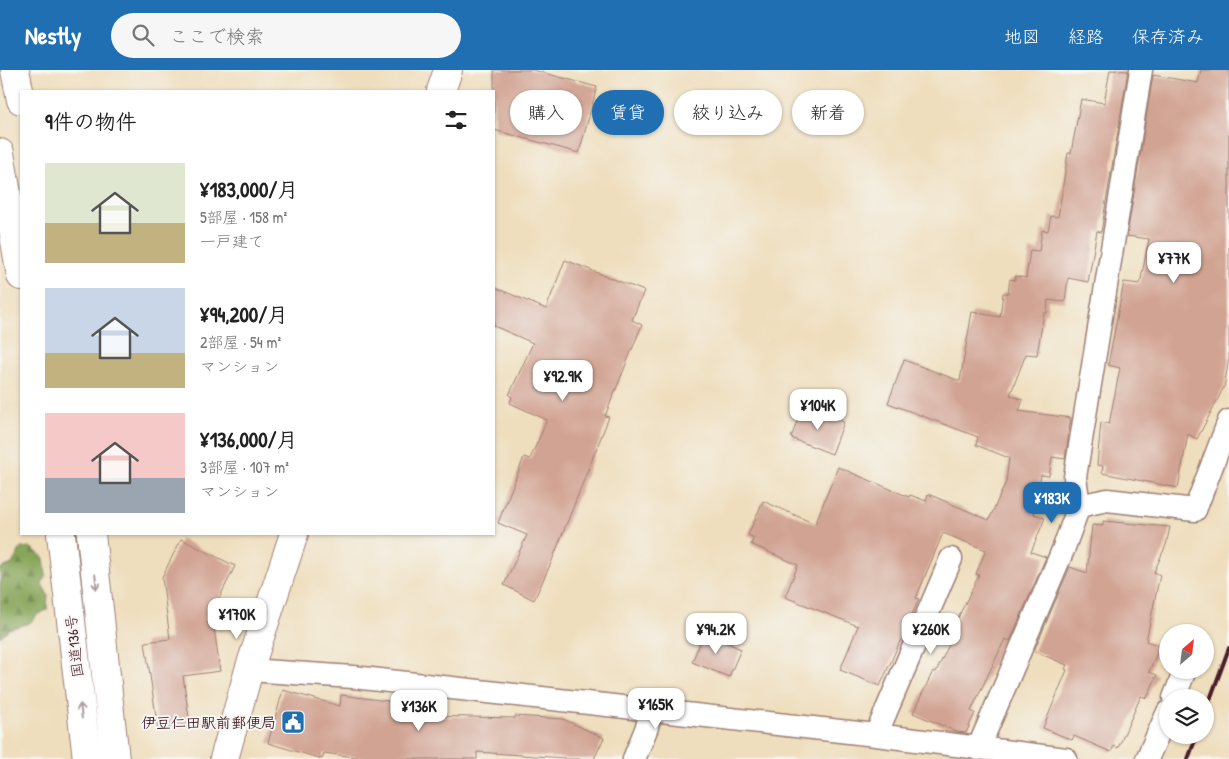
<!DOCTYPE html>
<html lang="ja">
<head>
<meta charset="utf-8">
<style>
  :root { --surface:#fff; --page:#f6f6f6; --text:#222; --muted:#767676; --accent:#1f6fb2 }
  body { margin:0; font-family:"Patrick Hand","Klee One",sans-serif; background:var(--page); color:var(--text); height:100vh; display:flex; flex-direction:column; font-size:19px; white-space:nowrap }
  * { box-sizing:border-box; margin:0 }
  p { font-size:16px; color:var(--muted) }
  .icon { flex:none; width:28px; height:28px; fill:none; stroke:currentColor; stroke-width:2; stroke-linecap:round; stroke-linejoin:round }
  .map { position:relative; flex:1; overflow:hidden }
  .side { position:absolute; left:20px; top:20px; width:475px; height:445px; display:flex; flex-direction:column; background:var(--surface); border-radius:0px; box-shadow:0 1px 4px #0004 }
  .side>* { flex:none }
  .banner { position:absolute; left:510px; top:20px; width:475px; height:45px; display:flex; gap:10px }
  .needle { width:32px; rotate:28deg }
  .fabs { position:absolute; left:1159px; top:554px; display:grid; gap:10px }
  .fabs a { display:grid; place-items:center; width:55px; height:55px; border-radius:50%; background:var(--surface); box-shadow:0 1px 4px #0004; font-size:25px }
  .price { position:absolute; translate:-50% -42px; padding:0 11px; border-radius:10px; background:#fff; color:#222; font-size:16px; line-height:32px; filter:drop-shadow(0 1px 2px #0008) }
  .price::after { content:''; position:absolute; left:50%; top:30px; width:15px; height:11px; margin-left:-8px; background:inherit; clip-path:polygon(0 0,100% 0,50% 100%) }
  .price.on { background:var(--accent); color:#fff }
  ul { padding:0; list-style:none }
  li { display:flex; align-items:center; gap:15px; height:125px; padding:0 25px }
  li span { display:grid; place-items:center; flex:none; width:140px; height:100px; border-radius:0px; color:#555 }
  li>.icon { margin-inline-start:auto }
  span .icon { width:60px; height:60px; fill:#fffc; stroke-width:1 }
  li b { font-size:21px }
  h2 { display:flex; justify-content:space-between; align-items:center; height:60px; padding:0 25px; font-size:21px }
  .chip { padding:0 18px; border-radius:22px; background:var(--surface); box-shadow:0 1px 4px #0004; font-size:18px; line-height:45px }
  .chip.on { background:var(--accent); color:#fff }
  header { display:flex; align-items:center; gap:30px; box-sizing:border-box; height:70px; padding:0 25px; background:var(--accent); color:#fff }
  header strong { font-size:24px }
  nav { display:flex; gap:28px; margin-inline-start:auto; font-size:18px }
  .search { width:350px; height:45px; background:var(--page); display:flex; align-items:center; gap:12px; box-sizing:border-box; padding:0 18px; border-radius:28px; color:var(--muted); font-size:19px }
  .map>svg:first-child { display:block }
  .forest { fill:url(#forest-firs); stroke:#696242 }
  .building { fill:#d1a392 }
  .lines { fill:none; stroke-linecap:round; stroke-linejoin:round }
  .street-casing { stroke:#9c7e74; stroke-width:25 }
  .secondary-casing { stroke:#9c7e74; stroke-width:30 }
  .highway-casing { stroke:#9c7e74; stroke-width:30 }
  .street { stroke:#fff; stroke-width:22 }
  .secondary { stroke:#fff; stroke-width:28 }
  .highway { stroke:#fff; stroke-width:28 }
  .rail { stroke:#4a1f2b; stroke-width:4 }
  .oneway { stroke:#ae9aa0 }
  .labels { text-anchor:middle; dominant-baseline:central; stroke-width:4; stroke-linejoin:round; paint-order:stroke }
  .street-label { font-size:15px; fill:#4a1f2b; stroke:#f6f6f2 }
  .poi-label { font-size:15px; font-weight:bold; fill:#4a1f2b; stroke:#f6f6f2; text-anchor:end }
</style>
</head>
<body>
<header>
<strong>Nestly</strong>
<div class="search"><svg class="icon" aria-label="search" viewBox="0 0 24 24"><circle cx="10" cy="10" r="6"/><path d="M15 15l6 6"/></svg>ここで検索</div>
<nav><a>地図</a><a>経路</a><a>保存済み</a></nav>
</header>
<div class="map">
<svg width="1229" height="689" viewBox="0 0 1229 689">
  <defs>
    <pattern id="forest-firs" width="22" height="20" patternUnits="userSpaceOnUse" patternTransform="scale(1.25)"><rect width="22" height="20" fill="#88a65a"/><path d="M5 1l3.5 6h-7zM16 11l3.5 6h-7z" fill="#71874b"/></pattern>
  </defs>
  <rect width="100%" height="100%" fill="#f6f6f2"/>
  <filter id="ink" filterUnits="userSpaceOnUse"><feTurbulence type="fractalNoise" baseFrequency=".02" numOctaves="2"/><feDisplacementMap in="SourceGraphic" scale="10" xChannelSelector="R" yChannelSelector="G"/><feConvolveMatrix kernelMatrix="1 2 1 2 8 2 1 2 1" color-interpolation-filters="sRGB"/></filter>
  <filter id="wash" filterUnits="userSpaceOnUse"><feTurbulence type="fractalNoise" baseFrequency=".0096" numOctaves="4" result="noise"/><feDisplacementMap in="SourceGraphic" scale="20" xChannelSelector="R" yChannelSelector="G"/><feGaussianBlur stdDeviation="1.12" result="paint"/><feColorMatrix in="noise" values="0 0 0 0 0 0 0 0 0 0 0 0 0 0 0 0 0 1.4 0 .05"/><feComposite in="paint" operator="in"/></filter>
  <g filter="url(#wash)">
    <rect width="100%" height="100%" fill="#efdebd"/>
    <path class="forest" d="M 30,477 L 44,488 L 46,505 L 42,514 L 48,525 L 47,540 L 38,544 L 30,553 L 9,559 L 0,567 L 0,499 L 12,494 L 21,478 Z"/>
    <g id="blocks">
      <path class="building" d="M 494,0 L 533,0 L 597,17 L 579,83 L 494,60 Z
        M 1110,0 L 1128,1 L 1101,162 L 1097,161 L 1088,212 L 1068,208 L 1065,232 L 1048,230 L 1047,243 L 1044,243 L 1037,285 L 1026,284 L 1010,325 L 1023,330 L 1019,341 L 1071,348 L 1065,389 L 1052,387 L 1049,406 L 1041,405 L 1034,444 L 1045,448 L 1031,482 L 1046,487 L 1010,571 L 1005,569 L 971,641 L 975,643 L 966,663 L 957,662 L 913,643 L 933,601 L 936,602 L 955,562 L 952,560 L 979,505 L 976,504 L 986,480 L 943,463 L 916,528 L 919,529 L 880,616 L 840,600 L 858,556 L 785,527 L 798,495 L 751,474 L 754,468 L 748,465 L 763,431 L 815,454 L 838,397 L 909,427 L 910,425 L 926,431 L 928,424 L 989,450 L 1006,412 L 1009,388 L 976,375 L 978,367 L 888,333 L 904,290 L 960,311 L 972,242 L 1000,247 L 1003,223 L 1008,223 L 1010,209 L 1015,210 L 1015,206 L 1026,208 L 1030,180 L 1039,181 L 1042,160 L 1048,161 L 1051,146 L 1058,147 L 1068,83 L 1071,83 L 1081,29 L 1104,33 Z
        M 1201,0 L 1229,0 L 1229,289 L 1224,317 L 1197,369 L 1188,364 L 1178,418 L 1102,403 L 1103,396 L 1097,395 L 1101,352 L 1109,354 L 1120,298 L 1108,295 L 1124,212 L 1140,214 L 1149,169 L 1127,166 L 1153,5 L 1198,13 Z
        M 565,190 L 644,221 L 632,250 L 642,255 L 605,346 L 609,347 L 551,493 L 534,530 L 504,515 L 527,465 L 498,453 L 524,387 L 530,389 L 547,350 L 510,333 L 512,327 L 509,325 L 533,273 L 494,256 L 494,217 L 546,239 Z
        M 809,338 L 844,352 L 832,384 L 791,368 L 799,346 L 805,349 Z
        M 1103,451 L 1170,457 L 1166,475 L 1154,502 L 1160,505 L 1146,571 L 1160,576 L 1149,602 L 1157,605 L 1147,628 L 1141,626 L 1118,678 L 1114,676 L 1111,682 L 1074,666 L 1072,670 L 1043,658 L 1067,600 L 1065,599 L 1067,595 L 1034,581 L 1070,497 L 1087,503 L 1092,455 L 1103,456 Z
        M 181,469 L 235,496 L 212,543 L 220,601 L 183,606 L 190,655 L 158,659 L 145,572 L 170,569 L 162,507 Z
        M 704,563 L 741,579 L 729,607 L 692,592 Z
        M 283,620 L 340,636 L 341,625 L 427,636 L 426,646 L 515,648 L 515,646 L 563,649 L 604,668 L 594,689 L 564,689 L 565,688 L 477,682 L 477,689 L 371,689 L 324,683 L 322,689 L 268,673 Z"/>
    </g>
  </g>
  <g filter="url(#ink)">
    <use href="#blocks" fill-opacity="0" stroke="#9c7e74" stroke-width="1"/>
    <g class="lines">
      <g class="street-casing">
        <path id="street" d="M 1079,436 L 1075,407 L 1141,0
          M 249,600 L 353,607 L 876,665 L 1066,689
          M 1174,628 L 1185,600
          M 876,665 L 951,489
          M 978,679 L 1063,480 L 1079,436 L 1107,430 L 1195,440 L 1229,351
          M 634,689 L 647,657 L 651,640
          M 1147,689 L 1168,642"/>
      </g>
      <g class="secondary-casing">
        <path id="secondary" d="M 441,21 L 448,0
          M 224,689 L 249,600 L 294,464"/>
      </g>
      <g class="highway-casing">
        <path id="highway" d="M 15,0 L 21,30
          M 0,83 L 21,206
          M 61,464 L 87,689
          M 91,464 L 115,689"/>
      </g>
      <use href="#street" class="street"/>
      <use href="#secondary" class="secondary"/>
      <use href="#highway" class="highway"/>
      <path class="rail" d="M 1205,643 L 1229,578
        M 1188,689 L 1197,665"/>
    </g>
    <defs><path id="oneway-shaft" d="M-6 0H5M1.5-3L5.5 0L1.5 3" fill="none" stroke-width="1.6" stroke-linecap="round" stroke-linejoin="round" transform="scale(1.25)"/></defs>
    <g class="oneway">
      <use href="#oneway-shaft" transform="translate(96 512) rotate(84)"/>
      <use href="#oneway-shaft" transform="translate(81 641) rotate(-97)"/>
    </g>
  </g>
  <defs>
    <g id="civic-square" transform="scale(1.25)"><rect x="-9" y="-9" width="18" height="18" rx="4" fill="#1f6fb2" stroke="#f6f6f2"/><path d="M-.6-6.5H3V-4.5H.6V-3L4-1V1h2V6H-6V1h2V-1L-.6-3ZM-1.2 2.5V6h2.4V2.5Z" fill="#fff"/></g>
  </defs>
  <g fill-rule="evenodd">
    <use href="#civic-square" x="293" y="652"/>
  </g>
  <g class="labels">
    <g class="street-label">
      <text transform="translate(74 576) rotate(-97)">国道136号</text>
    </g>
    <g class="poi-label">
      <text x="276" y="652">伊豆仁田駅前郵便局</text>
    </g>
  </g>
</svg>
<div class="fabs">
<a><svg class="needle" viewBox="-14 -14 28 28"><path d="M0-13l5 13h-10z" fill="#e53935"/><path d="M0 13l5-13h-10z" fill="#767676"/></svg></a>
<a><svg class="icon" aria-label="layers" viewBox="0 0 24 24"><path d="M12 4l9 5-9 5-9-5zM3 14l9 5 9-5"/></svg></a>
</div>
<b class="price" style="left:1174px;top:214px">¥77K</b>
<b class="price" style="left:563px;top:332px">¥92.9K</b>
<b class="price" style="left:818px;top:361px">¥104K</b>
<b class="price on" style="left:1052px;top:454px">¥183K</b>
<b class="price" style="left:237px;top:570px">¥170K</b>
<b class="price" style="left:716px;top:585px">¥94.2K</b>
<b class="price" style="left:931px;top:585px">¥260K</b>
<b class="price" style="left:656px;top:660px">¥165K</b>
<b class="price" style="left:419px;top:662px">¥136K</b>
<div class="banner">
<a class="chip">購入</a>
<a class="chip on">賃貸</a>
<a class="chip">絞り込み</a>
<a class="chip">新着</a>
</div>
<section class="side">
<h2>9件の物件<svg class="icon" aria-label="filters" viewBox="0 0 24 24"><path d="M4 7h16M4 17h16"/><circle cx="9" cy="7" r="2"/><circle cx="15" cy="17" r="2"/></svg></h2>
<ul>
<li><span style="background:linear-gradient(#dfe7d0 60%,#c2b280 0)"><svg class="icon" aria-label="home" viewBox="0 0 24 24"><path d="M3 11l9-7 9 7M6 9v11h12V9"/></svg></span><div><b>¥183,000/月</b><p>5部屋 · 158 m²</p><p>一戸建て</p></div></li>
<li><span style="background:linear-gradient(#c9d6e8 65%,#c2b280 0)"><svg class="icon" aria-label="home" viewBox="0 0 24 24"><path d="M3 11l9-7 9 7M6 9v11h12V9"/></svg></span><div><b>¥94,200/月</b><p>2部屋 · 54 m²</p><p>マンション</p></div></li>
<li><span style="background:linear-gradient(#f6c9c9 65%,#9aa5b1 0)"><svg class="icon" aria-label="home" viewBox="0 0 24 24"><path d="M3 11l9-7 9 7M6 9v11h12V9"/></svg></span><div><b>¥136,000/月</b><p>3部屋 · 107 m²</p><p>マンション</p></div></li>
</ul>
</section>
</div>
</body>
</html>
